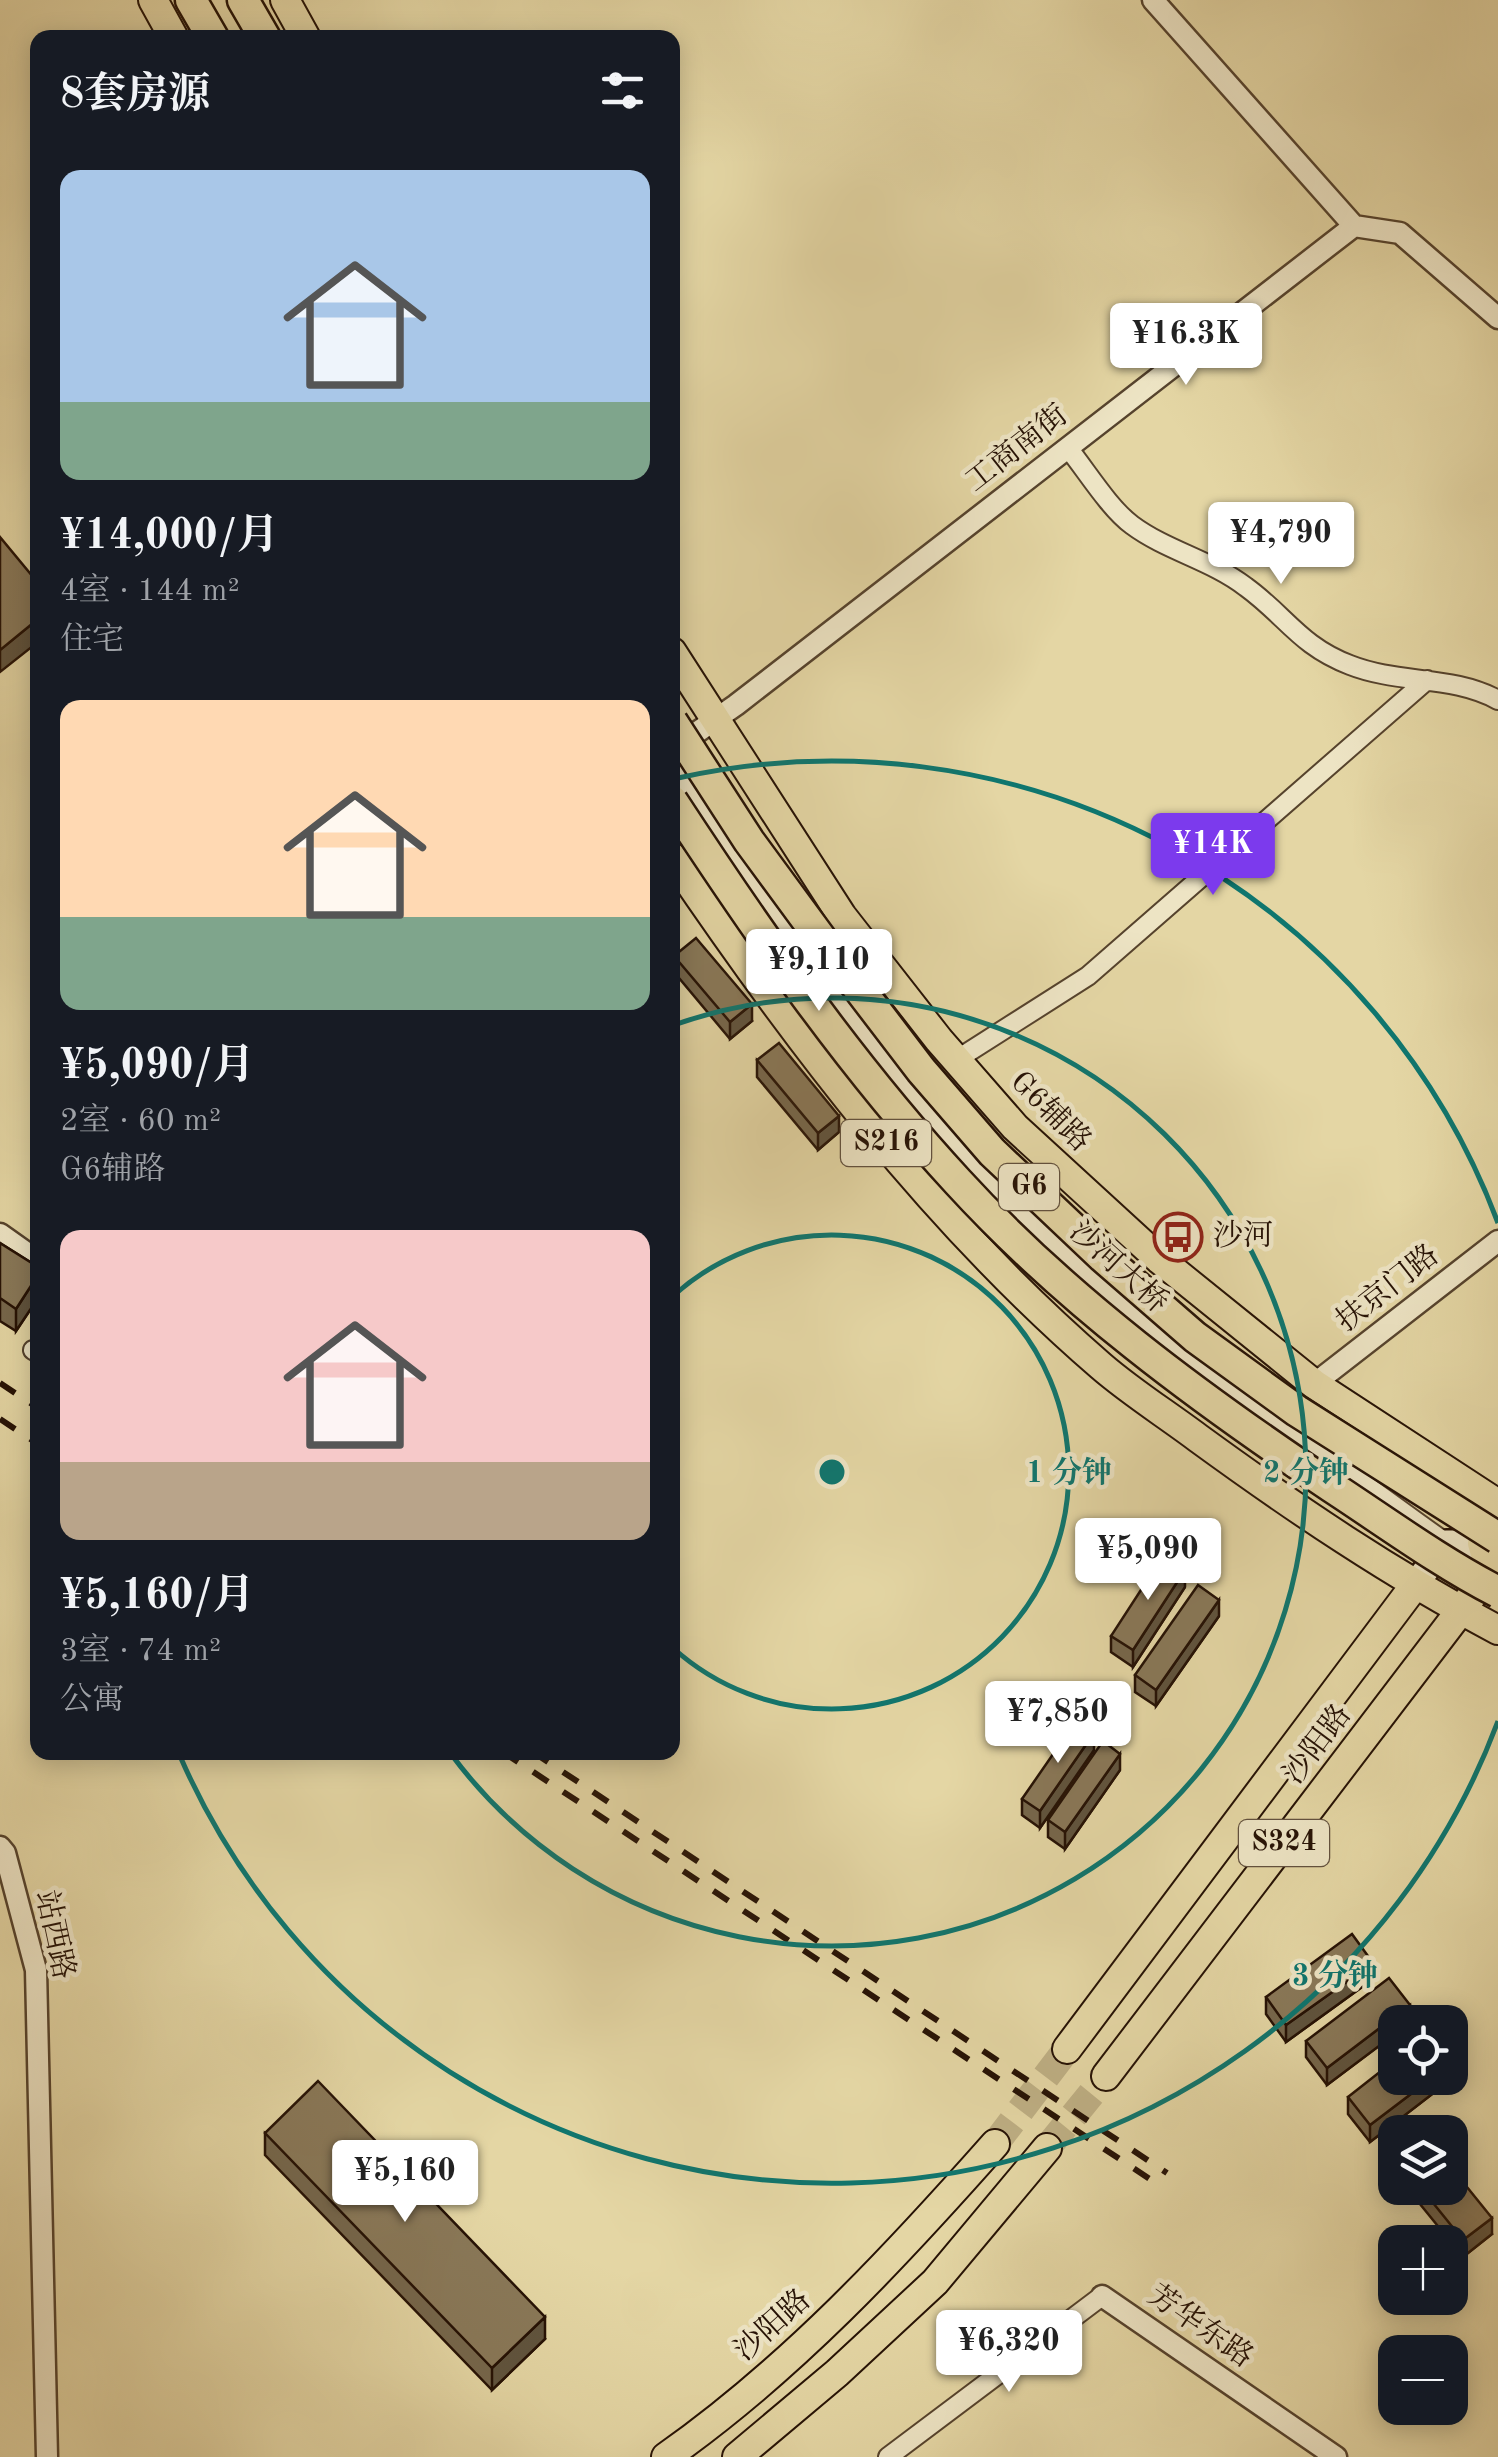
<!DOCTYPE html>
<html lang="zh">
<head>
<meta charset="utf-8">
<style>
  :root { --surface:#171b24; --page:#242831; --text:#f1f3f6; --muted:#9ea1a6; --accent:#7c3aed }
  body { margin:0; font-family:"Old Standard TT","Noto Serif SC",serif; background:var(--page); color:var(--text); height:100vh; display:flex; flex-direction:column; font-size:38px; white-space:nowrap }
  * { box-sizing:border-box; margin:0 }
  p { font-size:32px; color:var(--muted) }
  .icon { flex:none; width:55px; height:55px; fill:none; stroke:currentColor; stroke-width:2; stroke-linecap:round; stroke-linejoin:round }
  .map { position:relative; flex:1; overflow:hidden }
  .details { position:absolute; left:30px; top:30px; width:650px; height:1730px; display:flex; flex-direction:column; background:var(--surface); border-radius:20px; box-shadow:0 5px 25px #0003 }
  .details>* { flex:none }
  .controls { position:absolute; left:1378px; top:2005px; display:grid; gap:20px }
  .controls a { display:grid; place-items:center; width:90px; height:90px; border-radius:20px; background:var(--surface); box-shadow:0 5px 25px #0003; font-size:50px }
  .price { position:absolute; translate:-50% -85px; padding:0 22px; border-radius:10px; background:#fff; color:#222; font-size:32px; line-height:65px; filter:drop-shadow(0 2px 5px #0008) }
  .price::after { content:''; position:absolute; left:50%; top:60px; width:30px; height:22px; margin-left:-15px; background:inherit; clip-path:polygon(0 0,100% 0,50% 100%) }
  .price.selected { background:var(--accent); color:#fff }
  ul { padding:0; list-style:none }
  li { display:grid; align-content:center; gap:20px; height:530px; padding:0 30px }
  li span { display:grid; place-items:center; height:310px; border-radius:20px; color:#555 }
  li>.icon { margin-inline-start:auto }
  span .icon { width:180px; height:180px; fill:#fffc; stroke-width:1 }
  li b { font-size:42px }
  h2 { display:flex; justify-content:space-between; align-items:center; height:120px; padding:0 30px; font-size:42px }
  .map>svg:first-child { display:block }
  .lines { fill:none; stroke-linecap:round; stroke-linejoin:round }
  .primary-tunnel { stroke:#beaf84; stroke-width:28; stroke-dasharray:28 14; stroke-linecap:butt }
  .minor-casing { stroke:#56432d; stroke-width:22 }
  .tertiary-casing { stroke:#56432d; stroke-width:25 }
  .secondary-casing { stroke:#261205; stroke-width:30 }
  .primary-casing { stroke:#261205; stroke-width:32 }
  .motorway-casing { stroke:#261205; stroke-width:35 }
  .minor { stroke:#ede4c4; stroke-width:18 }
  .tertiary { stroke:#ede4c4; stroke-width:20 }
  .secondary { stroke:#ede4c4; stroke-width:25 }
  .primary { stroke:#e4d6a4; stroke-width:28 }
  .motorway { stroke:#e4d6a4; stroke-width:30 }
  .rail { stroke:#261205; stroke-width:6; stroke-dasharray:18 18; stroke-linecap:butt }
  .motorway-bridge-casing { stroke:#261205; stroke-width:35; stroke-linecap:butt }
  .motorway-bridge { stroke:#e4d6a4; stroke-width:30 }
  .wall { fill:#76674c; stroke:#261205; stroke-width:2.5 }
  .shaded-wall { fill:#60543e; stroke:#261205; stroke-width:2.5 }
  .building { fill:#897858; stroke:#261205; stroke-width:2.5 }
  .ring { fill:none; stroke:#0f766e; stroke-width:5 }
  .labels { text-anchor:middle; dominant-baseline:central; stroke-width:9; stroke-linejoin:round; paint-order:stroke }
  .shield { fill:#ede4c4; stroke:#62513e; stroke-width:2.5 }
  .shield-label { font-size:28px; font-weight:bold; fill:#261205 }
  .street-label { font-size:30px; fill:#261205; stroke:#ede4c4 }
  .poi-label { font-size:30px; fill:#261205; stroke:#ede4c4; text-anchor:start }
  .centre { fill:#0f766e; stroke:#ede4c4; stroke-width:5 }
  .ring-label { font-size:30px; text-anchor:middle; font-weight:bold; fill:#0f766e; stroke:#ede4c4; stroke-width:9; stroke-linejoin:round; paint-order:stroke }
</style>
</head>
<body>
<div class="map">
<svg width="1498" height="2457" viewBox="0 0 1498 2457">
  <rect width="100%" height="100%" fill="#e4d6a4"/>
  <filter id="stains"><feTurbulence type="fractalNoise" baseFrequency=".002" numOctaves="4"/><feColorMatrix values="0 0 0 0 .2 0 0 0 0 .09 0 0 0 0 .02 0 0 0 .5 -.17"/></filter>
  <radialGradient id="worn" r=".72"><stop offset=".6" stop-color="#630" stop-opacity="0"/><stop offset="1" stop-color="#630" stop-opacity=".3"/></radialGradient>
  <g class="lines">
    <path class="primary-tunnel" d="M 995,2144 L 1067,2049
      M 1047,2148 L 1106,2076"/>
    <g class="minor-casing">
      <path id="minor" d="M 1068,448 C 1086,470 1109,508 1132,525 C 1167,551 1211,560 1246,587 C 1286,616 1300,646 1350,665 C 1398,684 1452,675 1498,700
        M 672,761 C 764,903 861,1043 977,1167 C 1085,1283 1213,1381 1344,1470 C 1394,1504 1441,1542 1493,1574
        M 956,1060 L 1088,976 L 1427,680
        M 33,1350 L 38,1353
        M 888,2457 L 1102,2296"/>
    </g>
    <g class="tertiary-casing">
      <path id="tertiary" d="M 1354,226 L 1400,233 L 1498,318
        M 676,747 L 736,705 L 1354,226 L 1153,0
        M 0,1234 L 38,1261
        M 1314,1384 L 1498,1241
        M 0,1847 L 5,1853 L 36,1970 L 47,2457
        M 1102,2296 L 1336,2457"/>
    </g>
    <g class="secondary-casing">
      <path id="secondary" d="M 1415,1585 L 1446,1543 L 1482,1543 L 1498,1552"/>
    </g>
    <g class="primary-casing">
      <path id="primary" d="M 153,0 L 174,38
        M 285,0 L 306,38
        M 672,652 L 842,916 L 939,1040 L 1015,1127 L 1159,1259 L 1314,1384 L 1498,1504
        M 672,857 C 796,1040 933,1221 1101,1366 C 1131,1392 1166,1414 1198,1438 C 1294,1508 1393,1575 1498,1630
        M 1067,2049 L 1415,1585
        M 1106,2076 L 1490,1572 L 1482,1543
        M 666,2457 C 791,2369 895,2257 995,2144
        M 737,2457 L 837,2373 L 935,2282 L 1047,2148"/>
    </g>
    <g class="motorway-casing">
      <path id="motorway" d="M 191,0 L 213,38
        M 243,0 L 265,38"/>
    </g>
    <use href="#minor" class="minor"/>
    <use href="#tertiary" class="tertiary"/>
    <use href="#secondary" class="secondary"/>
    <use href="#primary" class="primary"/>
    <use href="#motorway" class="motorway"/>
    <path class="rail" d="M 0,1383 L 38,1408
      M 0,1419 L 38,1444
      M 503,1752 L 1159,2185
      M 533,1752 L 1167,2173"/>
    <g class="motorway-bridge-casing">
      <path id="motorway-bridge" d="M 672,722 L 749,841 L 824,943 L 921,1070 L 992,1152 L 1103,1257 L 1195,1337 L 1297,1411 L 1498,1538
        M 672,801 C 759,934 850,1065 958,1182 C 1066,1300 1199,1398 1332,1487 C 1387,1523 1440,1562 1498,1592"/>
    </g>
    <use href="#motorway-bridge" class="motorway-bridge"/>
  </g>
  <path class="wall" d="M 674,956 L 752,1021 L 730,1039 L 674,972 Z
    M 757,1060 L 839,1132 L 818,1150 L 757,1077 Z
    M 0,1243 L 38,1267 L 38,1298 L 16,1331 L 0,1321 Z
    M 1185,1587 L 1133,1667 L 1111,1652 L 1111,1636 Z
    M 1219,1616 L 1156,1706 L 1135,1692 L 1135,1675 Z
    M 1094,1750 L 1040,1828 L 1022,1815 L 1022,1799 Z
    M 1120,1770 L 1065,1849 L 1048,1837 L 1048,1820 Z
    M 1373,1979 L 1286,2042 L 1266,2014 L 1266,1997 Z
    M 1410,2022 L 1327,2085 L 1306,2057 L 1306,2041 Z
    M 1453,2078 L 1370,2142 L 1348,2114 L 1348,2097 Z
    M 265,2133 L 545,2339 L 492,2390 L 265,2155 Z
    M 1407,2188 L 1450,2188 L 1492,2234 L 1463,2257 Z"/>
  <path class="shaded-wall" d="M 38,619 L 38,642 L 0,672 L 0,650 Z
    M 752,1004 L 752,1021 L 730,1039 L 730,1022 Z
    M 839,1116 L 839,1132 L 818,1150 L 818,1133 Z
    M 38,1275 L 38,1298 L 16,1331 L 16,1309 Z
    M 1185,1570 L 1185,1587 L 1133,1667 L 1133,1650 Z
    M 1219,1600 L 1219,1616 L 1156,1706 L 1156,1690 Z
    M 1094,1733 L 1094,1750 L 1040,1828 L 1040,1811 Z
    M 1120,1754 L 1120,1770 L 1065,1849 L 1065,1832 Z
    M 1373,1963 L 1373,1979 L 1286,2042 L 1286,2025 Z
    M 1410,2005 L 1410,2022 L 1395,2022 L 1395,2034 L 1327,2085 L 1327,2068 Z
    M 1453,2061 L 1453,2078 L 1370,2142 L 1370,2125 L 1432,2078 L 1450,2078 L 1450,2063 Z
    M 1492,2218 L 1492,2234 L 1463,2257 L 1463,2240 Z
    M 545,2317 L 545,2339 L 492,2390 L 492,2368 Z"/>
  <path class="building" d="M 0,537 L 38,583 L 38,619 L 0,650 Z
    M 696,938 L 752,1004 L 730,1022 L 674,956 Z
    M 779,1043 L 839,1116 L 818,1133 L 757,1060 Z
    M 0,1243 L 38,1267 L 38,1275 L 16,1309 L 0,1298 Z
    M 1163,1556 L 1185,1570 L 1133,1650 L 1111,1636 Z
    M 1198,1585 L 1219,1600 L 1156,1690 L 1135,1675 Z
    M 1076,1721 L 1094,1733 L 1040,1811 L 1022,1799 Z
    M 1103,1741 L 1120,1754 L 1065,1832 L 1048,1820 Z
    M 1352,1934 L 1373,1963 L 1286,2025 L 1266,1997 Z
    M 1389,1978 L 1410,2005 L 1327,2068 L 1306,2041 Z
    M 1395,2060 L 1395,2078 L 1432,2078 L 1370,2125 L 1348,2097 Z
    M 318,2081 L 545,2317 L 492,2368 L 265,2133 Z
    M 1450,2166 L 1492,2218 L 1463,2240 L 1421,2188 L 1450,2188 Z"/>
  <g class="ring">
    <path d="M673 1296A237 237 0 1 1 673 1648"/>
    <path d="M674 1025A474 474 0 1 1 451 1754"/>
    <path d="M1498 1721A711 711 0 0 1 180 1756M678 778A711 711 0 0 1 1498 1223"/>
  </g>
  <defs>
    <g id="bus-ring" transform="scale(2.5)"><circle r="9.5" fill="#ede4c4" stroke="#8f2418" stroke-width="1.5"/><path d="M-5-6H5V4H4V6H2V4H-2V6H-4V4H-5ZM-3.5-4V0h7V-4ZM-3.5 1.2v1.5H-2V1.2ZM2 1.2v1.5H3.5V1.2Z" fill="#8f2418"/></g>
  </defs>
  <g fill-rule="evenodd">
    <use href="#bus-ring" x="1178" y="1237"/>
  </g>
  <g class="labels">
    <g class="shield">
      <rect x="841" y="1120" width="90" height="46" rx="8"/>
      <rect x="999" y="1164" width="60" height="46" rx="8"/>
      <rect x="1239" y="1820" width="90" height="46" rx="8"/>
    </g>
    <g class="shield-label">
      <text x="886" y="1143">S216</text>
      <text x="1029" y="1187">G6</text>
      <text x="1284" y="1843">S324</text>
    </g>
    <g class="street-label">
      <text transform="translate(1017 449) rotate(-38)">工商南街</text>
      <text transform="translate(1050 1112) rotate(45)">G6辅路</text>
      <text transform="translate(1118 1268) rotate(42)">沙河大桥</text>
      <text transform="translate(1388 1289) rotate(-38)">扶京门路</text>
      <text transform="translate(1318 1745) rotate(-53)">沙阳路</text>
      <text transform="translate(54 1935) rotate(78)">站西路</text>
      <text transform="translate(773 2326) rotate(-42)">沙阳路</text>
      <text transform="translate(1200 2327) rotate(35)">芳华东路</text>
    </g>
    <g class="poi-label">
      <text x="1213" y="1237">沙河</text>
    </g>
  </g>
  <circle cx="832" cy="1472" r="15" class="centre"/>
  <g class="ring-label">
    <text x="1069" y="1482">1 分钟</text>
    <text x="1306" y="1482">2 分钟</text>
    <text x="1335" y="1985">3 分钟</text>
  </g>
  <rect width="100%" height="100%" filter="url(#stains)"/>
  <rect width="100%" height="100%" fill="url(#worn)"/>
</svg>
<div class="controls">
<a><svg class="icon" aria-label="locate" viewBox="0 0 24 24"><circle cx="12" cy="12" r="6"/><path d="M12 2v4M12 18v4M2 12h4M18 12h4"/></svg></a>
<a><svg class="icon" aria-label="layers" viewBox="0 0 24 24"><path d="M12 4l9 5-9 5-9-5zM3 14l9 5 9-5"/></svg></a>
<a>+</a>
<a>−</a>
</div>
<b class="price" style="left:1186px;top:388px">¥16.3K</b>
<b class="price" style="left:1281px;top:587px">¥4,790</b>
<b class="price selected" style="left:1213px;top:898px">¥14K</b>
<b class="price" style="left:819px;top:1014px">¥9,110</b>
<b class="price" style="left:1148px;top:1603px">¥5,090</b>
<b class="price" style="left:1058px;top:1766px">¥7,850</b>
<b class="price" style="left:405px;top:2225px">¥5,160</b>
<b class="price" style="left:1009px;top:2395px">¥6,320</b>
<section class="details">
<h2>8套房源<svg class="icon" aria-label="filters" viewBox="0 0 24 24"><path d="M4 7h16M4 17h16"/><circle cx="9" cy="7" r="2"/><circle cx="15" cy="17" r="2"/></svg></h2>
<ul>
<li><span style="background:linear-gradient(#a9c7e8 75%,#7fa58c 0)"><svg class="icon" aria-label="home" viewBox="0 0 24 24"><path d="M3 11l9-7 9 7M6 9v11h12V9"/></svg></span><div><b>¥14,000/月</b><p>4室 · 144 m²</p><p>住宅</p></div></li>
<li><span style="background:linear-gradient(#ffd9b3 70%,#7fa58c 0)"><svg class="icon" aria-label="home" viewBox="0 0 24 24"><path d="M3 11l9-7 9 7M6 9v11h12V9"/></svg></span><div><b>¥5,090/月</b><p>2室 · 60 m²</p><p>G6辅路</p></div></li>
<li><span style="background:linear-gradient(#f6c9c9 75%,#b9a48a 0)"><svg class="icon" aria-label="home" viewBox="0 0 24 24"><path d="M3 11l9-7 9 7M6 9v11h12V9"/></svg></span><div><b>¥5,160/月</b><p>3室 · 74 m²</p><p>公寓</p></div></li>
</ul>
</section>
</div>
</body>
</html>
